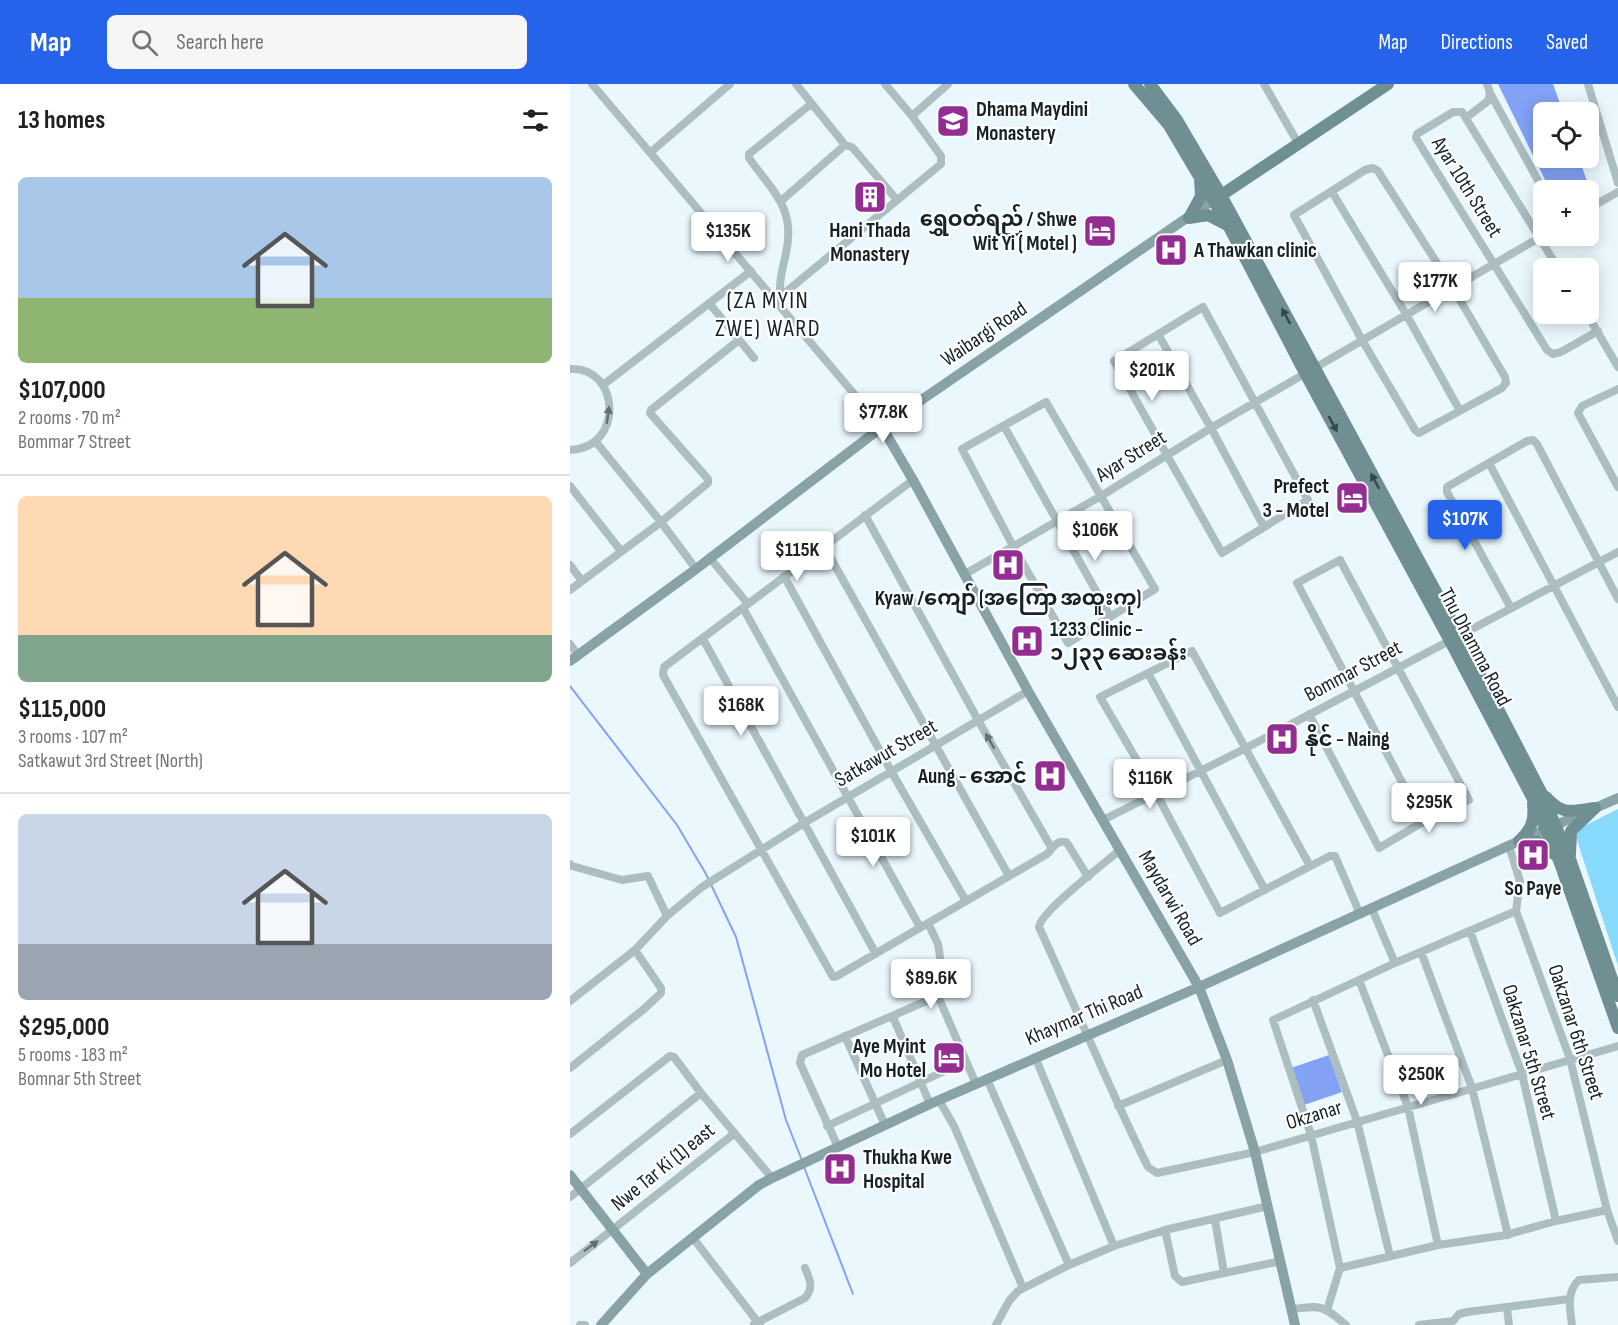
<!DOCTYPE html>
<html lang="en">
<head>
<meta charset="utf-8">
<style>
  :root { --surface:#fff; --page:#f6f6f6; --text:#202124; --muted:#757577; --line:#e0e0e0; --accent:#2563eb }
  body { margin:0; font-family:"Sofia Sans Condensed","Noto Sans Myanmar",sans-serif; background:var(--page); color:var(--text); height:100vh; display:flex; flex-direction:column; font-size:22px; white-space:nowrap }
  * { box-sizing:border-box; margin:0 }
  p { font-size:20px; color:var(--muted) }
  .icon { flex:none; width:33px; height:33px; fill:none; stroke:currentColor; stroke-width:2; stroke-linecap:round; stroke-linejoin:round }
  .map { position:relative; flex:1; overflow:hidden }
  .side { display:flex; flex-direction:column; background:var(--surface); width:570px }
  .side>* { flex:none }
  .tools { position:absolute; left:963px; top:18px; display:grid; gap:12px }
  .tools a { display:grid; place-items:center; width:66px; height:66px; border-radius:9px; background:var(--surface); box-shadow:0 3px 15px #0003; font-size:30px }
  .price { position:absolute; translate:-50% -51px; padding:0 14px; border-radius:6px; background:#fff; color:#222; font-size:20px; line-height:39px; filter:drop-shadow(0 2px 3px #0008) }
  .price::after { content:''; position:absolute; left:50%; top:36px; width:18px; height:14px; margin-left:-9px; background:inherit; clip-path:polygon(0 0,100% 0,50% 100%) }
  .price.on { background:var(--accent); color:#fff }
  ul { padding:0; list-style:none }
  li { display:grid; align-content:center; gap:12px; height:318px; padding:0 18px }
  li+li { border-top:2px solid var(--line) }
  li span { display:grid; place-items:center; height:186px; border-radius:9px; color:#555 }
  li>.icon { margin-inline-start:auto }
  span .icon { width:108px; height:108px; fill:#fffc; stroke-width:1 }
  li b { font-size:26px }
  h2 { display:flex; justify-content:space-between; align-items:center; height:72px; padding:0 18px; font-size:26px }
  header { display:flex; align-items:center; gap:36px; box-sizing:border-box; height:84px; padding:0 30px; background:var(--accent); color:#fff }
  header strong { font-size:28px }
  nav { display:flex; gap:33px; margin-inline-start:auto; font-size:21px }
  .search { width:420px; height:54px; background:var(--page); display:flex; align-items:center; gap:15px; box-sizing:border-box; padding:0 21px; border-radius:9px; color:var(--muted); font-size:22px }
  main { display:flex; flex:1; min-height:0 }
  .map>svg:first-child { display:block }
  .green { fill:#88dafd }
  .water { fill:#83a2f5 }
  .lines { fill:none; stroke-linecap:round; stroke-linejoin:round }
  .stream { stroke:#83a2f5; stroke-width:2 }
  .street { stroke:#acbec0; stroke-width:8 }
  .secondary { stroke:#89a2a6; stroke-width:10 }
  .primary { stroke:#6f8f93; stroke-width:12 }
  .oneway { fill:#34484d }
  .oneway2 { fill:#607074 }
  .labels { text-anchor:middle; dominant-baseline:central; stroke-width:4.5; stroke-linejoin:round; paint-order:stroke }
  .poi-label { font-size:21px; font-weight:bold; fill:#152228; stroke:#fff; text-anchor:start }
  .street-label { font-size:21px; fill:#152228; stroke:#fff }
  .quarter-label { font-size:24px; letter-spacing:1.5px; fill:#152228; stroke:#fff }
</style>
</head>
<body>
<header>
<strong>Map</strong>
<div class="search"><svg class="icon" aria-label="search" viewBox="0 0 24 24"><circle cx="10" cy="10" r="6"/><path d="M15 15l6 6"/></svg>Search here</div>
<nav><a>Map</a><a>Directions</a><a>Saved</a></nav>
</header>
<main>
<section class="side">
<h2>13 homes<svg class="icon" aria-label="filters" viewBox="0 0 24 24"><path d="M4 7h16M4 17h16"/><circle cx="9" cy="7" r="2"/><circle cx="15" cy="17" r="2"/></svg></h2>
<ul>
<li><span style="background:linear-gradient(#a9c7e8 65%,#8fb573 0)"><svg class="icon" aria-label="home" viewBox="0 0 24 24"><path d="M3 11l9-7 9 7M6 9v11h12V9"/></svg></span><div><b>$107,000</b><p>2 rooms · 70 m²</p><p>Bommar 7 Street</p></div></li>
<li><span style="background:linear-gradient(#ffd9b3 75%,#7fa58c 0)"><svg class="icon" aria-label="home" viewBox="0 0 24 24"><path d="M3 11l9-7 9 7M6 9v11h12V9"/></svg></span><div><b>$115,000</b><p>3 rooms · 107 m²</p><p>Satkawut 3rd Street (North)</p></div></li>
<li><span style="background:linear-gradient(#c9d6e8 70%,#9aa5b1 0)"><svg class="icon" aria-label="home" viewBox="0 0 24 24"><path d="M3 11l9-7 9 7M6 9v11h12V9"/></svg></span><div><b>$295,000</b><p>5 rooms · 183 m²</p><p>Bomnar 5th Street</p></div></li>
</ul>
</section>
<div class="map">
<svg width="1048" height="1241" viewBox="0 0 1048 1241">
  <rect width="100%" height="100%" fill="#eaf8fe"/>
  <path class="green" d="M 1048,725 L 1048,882 L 1004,747 Z"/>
  <path class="water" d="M 928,0 L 983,0 L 993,28 L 974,28 L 974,74 L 1009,74 L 1021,109 L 1019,111 L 1018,106 L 980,106 Z
    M 759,971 L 772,1008 L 734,1021 L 721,984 Z"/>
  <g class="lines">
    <path class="stream" d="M 0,602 L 107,741 L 136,790 L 166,853 L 216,1036 L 231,1074
      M 234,1083 L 283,1210"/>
    <path class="street" d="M 22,0 L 312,343
      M 226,0 L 275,61 L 282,63 L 327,116
      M 694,0 L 728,59
      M 1018,0 L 1048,99
      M 920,9 L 971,102
      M 342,32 L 378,0
      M 897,33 L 918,17 L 920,9 L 917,0
      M 81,68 L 160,0
      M 803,84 L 808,87 L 883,204 L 935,293 L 936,299 L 932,304 L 849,349 L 845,346 L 792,256 L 724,131 L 795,86 Z
      M 762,108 L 836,230 L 890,327
      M 211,117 L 275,61
      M 1018,125 L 1048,108
      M 988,184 L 892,28 L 883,28 L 847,50 L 846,54 L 977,266 L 983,270 L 991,268 L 1028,247
      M 211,212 L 371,80 L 371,72 L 342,32 L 315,0
      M 211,214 C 208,199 213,184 216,169 C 226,124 203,108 179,74 L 179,70 L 241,20
      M 139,219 L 184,274
      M 633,223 L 738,416 L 652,469 L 544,277 Z
      M 1017,230 L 1048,283
      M 588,250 L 641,344 L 694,443
      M 0,285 C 50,282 55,364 0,366
      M 33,301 L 181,187
      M 1048,305 L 1012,322 L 1008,329 L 1048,403
      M 476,318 L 585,505 L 498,559 L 443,462 L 392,365 Z
      M 434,342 L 540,532
      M 26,358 L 91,438 L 126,485
      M 919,379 L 1048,623
      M 343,396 L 94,583 L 93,591 L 263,893 L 267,892 L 477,770 C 483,764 486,756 496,758 L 499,762 L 518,793
      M 0,402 L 51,467
      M 295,431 L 408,636 L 481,763
      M 254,462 L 439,792
      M 140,474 L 178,520
      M 0,481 L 12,497
      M 395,490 L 531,412 L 641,344 L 974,151
      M 214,492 L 321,687 L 396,817
      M 0,506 L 91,438 L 138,399 L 138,395 L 80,329 L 81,326 L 169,256
      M 173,524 L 350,843
      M 941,524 L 877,408 L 877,403 L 957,357 L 963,356 L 967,360 L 1048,515
      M 133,555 L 306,870
      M 0,560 L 8,571
      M 578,589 L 695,806
      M 739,630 L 809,764 L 853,738 L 899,716 L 770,476 L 727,499 L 853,738
      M 533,736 L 676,664 L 1048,468
      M 939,762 L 950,797 L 946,827 L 1000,975 L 1037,1126 L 1048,1157
      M 550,766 C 536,778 470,828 469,843 C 506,923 539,1005 578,1083 L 587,1089 L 685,1068 L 1048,962
      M 0,780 L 2,782 L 52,796 L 78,792 L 97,832
      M 740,782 L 622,567 L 530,613 L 586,709 L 650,829 L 760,772 L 765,772 L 790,830
      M 802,825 L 825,879
      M 358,839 L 368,860 L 370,873 L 368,912 L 406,1000
      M 900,847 L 952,990 L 986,1137
      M 851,868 L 902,1004 L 938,1151
      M 789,896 L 838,1023 L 868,1161
      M 743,916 L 787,1037 L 820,1172
      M 0,917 L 65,866 L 97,832 L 132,803 L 234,739 L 458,607
      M 323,933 L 360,1020
      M 275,952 L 315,1041
      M 465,973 L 544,1162
      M 0,984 L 74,925 L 91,909 L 91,904 L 65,866
      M 417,995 L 499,1181
      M 369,1016 L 384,1042 L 453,1204
      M 548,1022 L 657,976
      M 257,1042 L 396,977
      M 0,1050 L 100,972 L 104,973 L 131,1009 L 202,1094
      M 268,1063 L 230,979 L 232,971 L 368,912
      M 0,1113 L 131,1009
      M 645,1136 L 654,1189
      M 595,1146 L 605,1192 L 612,1198 L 711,1177
      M 123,1154 L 190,1241
      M 0,1179 L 165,1049
      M 770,1184 L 741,1051 L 703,936 L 825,879 L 946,827
      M 770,1184 L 868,1161 L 936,1151 L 986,1137 L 1037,1126
      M 937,1224 L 939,1241
      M 723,1225 C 751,1221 754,1222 776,1241
      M 757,1226 L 770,1184
      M 184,1240 L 235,1214 C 244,1203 240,1196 235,1184
      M 10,1241 L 15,1241
      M 426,1241 L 439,1217 L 448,1207 L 499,1181 L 544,1162 L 595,1146 L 698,1122
      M 849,1241 L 883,1237 L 889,1230 L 897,1228 L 999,1215
      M 1002,1241 C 1000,1226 996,1207 1009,1196 L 1048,1193"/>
    <path class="secondary" d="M 312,343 L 343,396 L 458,607 L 629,903 L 657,976 L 685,1068 L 725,1241
      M 0,577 L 126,485 L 312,343 L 643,116
      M 0,1091 L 77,1190
      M 31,1241 L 77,1190 L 189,1101 L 202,1094 L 360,1020 L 629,903 L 949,757 L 1048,714"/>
    <path class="primary" d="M 564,0 L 598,40 L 658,141 L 735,289 L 880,557 L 962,713 L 990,779 L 1048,944
      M 580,0 L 607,36 L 651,111 L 890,552 L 971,708 L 1000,775 L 1048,912
      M 647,114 L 818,0
      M 619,134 L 631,112 L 630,95
      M 619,134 L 638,131 L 657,141
      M 976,713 C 993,732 1001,727 1025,724
      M 949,757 C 963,756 976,757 984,770
      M 949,757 C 961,746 965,737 963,720
      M 1000,770 L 1001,747 L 1025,724"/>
  </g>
  <defs><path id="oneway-solid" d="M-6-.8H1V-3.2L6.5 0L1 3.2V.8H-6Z" transform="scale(1.5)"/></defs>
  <g class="oneway">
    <use href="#oneway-solid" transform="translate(716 232) rotate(-118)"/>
    <use href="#oneway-solid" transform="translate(763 340) rotate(61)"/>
    <use href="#oneway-solid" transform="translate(805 397) rotate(-118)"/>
  </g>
  <g class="oneway2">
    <use href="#oneway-solid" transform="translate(38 331) rotate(-82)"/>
    <use href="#oneway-solid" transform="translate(420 657) rotate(-120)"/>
    <use href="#oneway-solid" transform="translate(21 1162) rotate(-37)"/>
  </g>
  <defs>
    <g id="school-square" transform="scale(1.725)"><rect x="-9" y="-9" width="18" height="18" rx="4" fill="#932d92" stroke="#fff"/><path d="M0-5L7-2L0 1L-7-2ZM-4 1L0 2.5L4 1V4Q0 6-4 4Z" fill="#fff"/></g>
    <g id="building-square" transform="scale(1.725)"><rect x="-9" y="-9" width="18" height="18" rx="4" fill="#932d92" stroke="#fff"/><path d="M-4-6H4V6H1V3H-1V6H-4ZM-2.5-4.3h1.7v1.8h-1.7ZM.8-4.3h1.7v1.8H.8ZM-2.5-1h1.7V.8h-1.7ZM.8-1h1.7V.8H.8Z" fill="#fff"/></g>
    <g id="hotel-square" transform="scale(1.725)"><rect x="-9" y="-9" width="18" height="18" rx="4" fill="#932d92" stroke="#fff"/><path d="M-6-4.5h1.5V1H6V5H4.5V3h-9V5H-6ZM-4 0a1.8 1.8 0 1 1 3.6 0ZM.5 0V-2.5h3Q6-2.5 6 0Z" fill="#fff"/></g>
    <g id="hospital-square" transform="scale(1.725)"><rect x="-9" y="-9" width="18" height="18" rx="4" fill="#932d92" stroke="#fff"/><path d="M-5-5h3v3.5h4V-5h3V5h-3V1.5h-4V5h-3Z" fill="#fff"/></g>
  </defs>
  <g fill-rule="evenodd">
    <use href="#school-square" x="383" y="37"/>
    <use href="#building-square" x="300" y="113"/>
    <use href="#hotel-square" x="530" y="147"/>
    <use href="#hospital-square" x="601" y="166"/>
    <use href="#hotel-square" x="782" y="414"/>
    <use href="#hospital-square" x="438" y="481"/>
    <use href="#hospital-square" x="457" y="557"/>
    <use href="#hospital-square" x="712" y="655"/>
    <use href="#hospital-square" x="480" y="692"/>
    <use href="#hospital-square" x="963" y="771"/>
    <use href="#hotel-square" x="379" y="974"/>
    <use href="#hospital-square" x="270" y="1085"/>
  </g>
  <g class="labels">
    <g class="poi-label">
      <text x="406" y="25">Dhama Maydini<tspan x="406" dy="24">Monastery</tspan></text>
      <text x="507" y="135" text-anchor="end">ရွှေဝတ်ရည် / Shwe<tspan x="507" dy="24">Wit Yi ( Motel )</tspan></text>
      <text x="300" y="146" text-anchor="middle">Hani Thada<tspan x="300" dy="24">Monastery</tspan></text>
      <text x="624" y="166">A Thawkan clinic</text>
      <text x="759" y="402" text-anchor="end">Prefect<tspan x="759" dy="24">3 - Motel</tspan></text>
      <text x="438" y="514" text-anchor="middle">Kyaw /ကျော် (အကြော အထူးကု)</text>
      <text x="480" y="545">1233 Clinic -<tspan x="480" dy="24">၁၂၃၃ ဆေးခန်း</tspan></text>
      <text x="735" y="655">နိုင် - Naing</text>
      <text x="457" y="692" text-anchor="end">Aung - အောင်</text>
      <text x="963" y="804" text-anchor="middle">So Paye</text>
      <text x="356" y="962" text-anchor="end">Aye Myint<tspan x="356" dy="24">Mo Hotel</tspan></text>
      <text x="293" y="1073">Thukha Kwe<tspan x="293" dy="24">Hospital</tspan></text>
    </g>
    <g class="street-label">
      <text transform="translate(897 103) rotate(58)">Ayar 10th Street</text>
      <text transform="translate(414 250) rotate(-34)">Waibargi Road</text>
      <text transform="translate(561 372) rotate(-32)">Ayar Street</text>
      <text transform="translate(905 563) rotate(62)">Thu Dhamma Road</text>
      <text transform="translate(783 587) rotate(-28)">Bommar Street</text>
      <text transform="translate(316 669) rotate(-30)">Satkawut Street</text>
      <text transform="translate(600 814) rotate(60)">Maydarwi Road</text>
      <text transform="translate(514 931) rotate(-23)">Khaymar Thi Road</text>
      <text transform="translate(1006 948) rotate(72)">Oakzanar 6th Street</text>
      <text transform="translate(959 968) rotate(73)">Oakzanar 5th Street</text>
      <text transform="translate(744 1031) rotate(-17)">Okzanar</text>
      <text transform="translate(93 1083) rotate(-39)">Nwe Tar Ki (1) east</text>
    </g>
    <g class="quarter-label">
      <text x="198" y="216">(ZA MYIN<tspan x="198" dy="28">ZWE) WARD</tspan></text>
    </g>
  </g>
</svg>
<div class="tools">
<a><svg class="icon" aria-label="locate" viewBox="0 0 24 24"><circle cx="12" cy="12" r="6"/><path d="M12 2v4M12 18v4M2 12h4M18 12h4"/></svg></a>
<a>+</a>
<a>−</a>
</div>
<b class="price" style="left:158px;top:179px">$135K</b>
<b class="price" style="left:865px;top:229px">$177K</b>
<b class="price" style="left:582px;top:318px">$201K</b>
<b class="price" style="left:313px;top:360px">$77.8K</b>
<b class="price on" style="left:895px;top:467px">$107K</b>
<b class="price" style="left:525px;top:478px">$106K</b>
<b class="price" style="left:227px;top:498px">$115K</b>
<b class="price" style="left:171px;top:653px">$168K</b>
<b class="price" style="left:580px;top:726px">$116K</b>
<b class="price" style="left:859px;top:750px">$295K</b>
<b class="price" style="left:303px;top:784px">$101K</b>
<b class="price" style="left:361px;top:926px">$89.6K</b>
<b class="price" style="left:851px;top:1022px">$250K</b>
</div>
</main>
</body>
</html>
